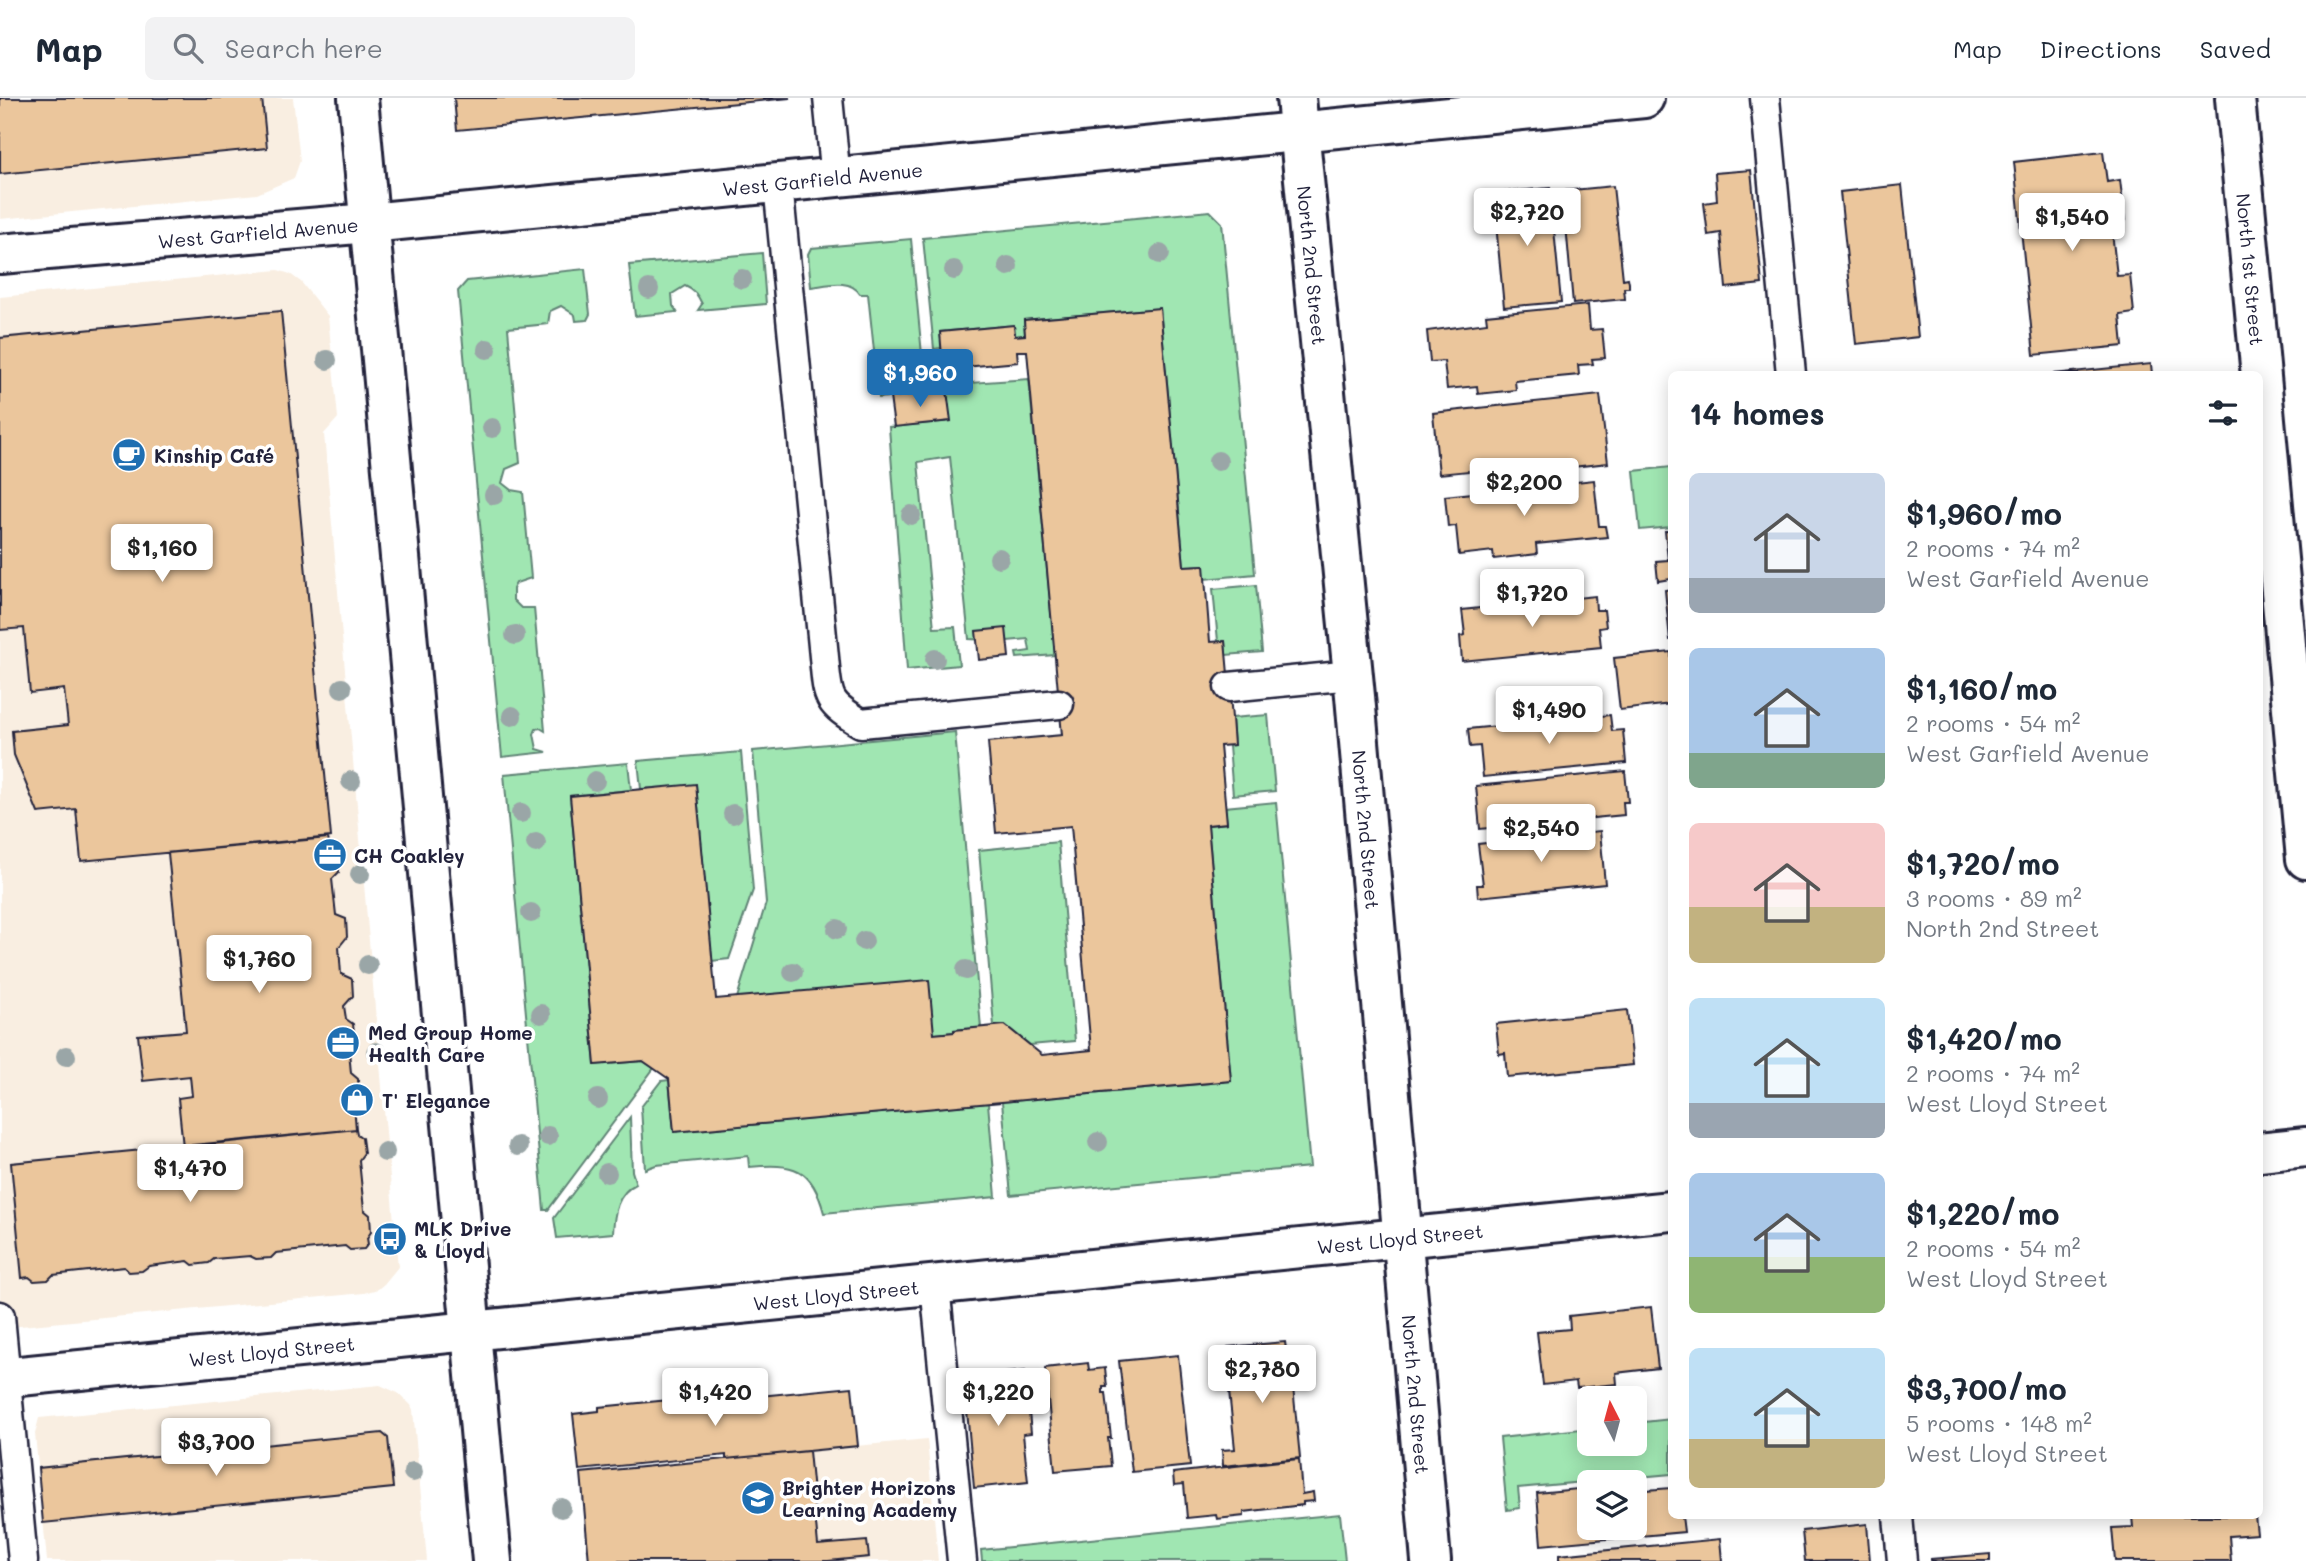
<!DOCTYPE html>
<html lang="en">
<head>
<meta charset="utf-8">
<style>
  :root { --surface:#fff; --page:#f2f2f3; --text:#1f2937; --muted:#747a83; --line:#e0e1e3; --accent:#1f6fb2 }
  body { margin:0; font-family:Mali,sans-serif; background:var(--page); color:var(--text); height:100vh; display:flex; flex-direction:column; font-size:26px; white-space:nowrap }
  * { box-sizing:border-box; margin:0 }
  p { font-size:23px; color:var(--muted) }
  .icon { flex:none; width:38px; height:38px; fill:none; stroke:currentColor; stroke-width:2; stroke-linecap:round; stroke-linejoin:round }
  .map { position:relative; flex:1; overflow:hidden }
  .details { position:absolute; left:1668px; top:273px; width:595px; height:1148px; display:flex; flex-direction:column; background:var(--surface); border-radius:10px; box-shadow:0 4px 18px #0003 }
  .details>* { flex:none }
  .needle { width:46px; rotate:354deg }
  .tools { position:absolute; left:1577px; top:1288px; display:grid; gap:14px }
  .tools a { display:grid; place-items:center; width:70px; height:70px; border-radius:10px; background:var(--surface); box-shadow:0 4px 18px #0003; font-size:35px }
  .price { position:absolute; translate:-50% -60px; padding:0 16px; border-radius:7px; background:#fff; color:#222; font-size:23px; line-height:46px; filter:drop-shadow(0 2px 4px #0008) }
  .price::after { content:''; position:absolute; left:50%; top:42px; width:21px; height:16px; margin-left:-10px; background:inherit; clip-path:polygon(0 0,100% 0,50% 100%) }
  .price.on { background:var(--accent); color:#fff }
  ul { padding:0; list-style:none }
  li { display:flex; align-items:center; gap:21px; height:175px; padding:0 21px }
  li span { display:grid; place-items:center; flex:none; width:196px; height:140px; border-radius:10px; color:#555 }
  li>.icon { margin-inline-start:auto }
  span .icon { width:84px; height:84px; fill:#fffc; stroke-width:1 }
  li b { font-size:30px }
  h2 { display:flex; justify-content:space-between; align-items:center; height:84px; padding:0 21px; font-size:30px }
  header { display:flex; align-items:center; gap:42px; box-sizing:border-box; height:98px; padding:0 35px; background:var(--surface); border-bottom:2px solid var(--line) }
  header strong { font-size:33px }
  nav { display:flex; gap:38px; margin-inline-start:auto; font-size:24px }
  .search { width:490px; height:63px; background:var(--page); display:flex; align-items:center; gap:18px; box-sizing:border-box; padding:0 24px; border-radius:10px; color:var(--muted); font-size:26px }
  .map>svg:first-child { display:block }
  .built { fill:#f9eee1 }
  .green { fill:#a0e6b2; stroke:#618476; stroke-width:2 }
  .building { fill:#ebc69c; stroke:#22223b; stroke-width:2 }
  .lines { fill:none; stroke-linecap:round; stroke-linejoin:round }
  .lane-casing { stroke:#22223b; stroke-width:33 }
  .street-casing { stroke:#22223b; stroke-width:44 }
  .secondary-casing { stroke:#22223b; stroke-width:44 }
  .lane { stroke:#fff; stroke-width:28 }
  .street { stroke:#fff; stroke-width:38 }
  .secondary { stroke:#fff; stroke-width:38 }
  .tree { fill:#9aa6a7 }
  .labels { text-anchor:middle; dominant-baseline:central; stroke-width:7; stroke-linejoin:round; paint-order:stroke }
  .street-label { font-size:19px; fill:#22223b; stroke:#fff }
  .poi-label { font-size:19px; font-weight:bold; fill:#22223b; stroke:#fff; text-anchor:start }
</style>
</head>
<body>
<header>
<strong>Map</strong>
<div class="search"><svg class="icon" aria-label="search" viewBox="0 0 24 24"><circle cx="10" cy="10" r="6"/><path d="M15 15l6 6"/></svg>Search here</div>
<nav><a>Map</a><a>Directions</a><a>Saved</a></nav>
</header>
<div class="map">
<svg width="2306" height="1463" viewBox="0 0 2306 1463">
  <rect width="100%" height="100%" fill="#fff"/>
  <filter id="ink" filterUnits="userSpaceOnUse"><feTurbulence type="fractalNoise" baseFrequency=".0143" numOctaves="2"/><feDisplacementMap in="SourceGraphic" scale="14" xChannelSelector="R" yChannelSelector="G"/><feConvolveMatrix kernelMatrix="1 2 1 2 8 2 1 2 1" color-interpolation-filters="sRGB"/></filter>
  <g filter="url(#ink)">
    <path class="built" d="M 0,0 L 293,0 L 300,63 L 294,80 L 257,96 L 0,121 Z
      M 278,172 L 290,176 L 301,184 L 328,218 L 338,320 L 324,336 L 398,1169 L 384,1186 L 378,1191 L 364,1195 L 0,1230 L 0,199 Z
      M 380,1287 L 398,1295 L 411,1307 L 413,1312 L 427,1463 L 47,1463 L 35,1336 L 39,1320 Z
      M 927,1341 L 938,1463 L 589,1463 L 581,1375 Z"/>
    <path class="green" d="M 1210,113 L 1222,125 L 1255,476 L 1205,481 L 1203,467 L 1184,468 L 1160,210 L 1024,222 L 1025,237 L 1015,238 L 1014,227 L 940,234 L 942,250 L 934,251 L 923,140 Z
      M 911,141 L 925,288 L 1029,281 L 1055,557 L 1017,560 L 1016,555 L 1030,553 L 1028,541 L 1007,543 L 969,541 L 950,359 L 918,364 L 934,530 L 955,529 L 959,567 L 907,572 L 889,329 L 950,323 L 947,293 L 879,300 L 868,196 L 860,196 C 850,180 828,187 811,189 L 808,156 L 811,150 Z
      M 762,155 L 766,206 L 698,212 L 702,206 C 698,197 694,192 685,188 L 672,196 L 673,208 L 677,214 L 635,218 L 629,167 Z
      M 585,171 L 590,216 L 587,222 L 576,223 L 575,217 L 561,208 L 550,213 L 548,226 L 508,230 L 520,365 L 506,371 L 502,385 L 511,392 L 523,394 L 531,480 L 516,485 L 513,491 L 513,502 L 521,510 L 534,510 L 545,633 L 540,630 L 536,631 L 534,636 L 537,651 L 547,654 L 502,659 L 458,193 L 467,183 Z
      M 1671,369 L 1671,429 L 1640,432 L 1634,373 Z
      M 1256,487 L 1262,554 L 1226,557 L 1225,543 L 1218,543 L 1213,491 Z
      M 1268,617 L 1275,693 L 1233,697 L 1229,648 L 1234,647 L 1232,620 Z
      M 955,634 L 981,930 L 954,932 L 954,934 L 934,936 L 737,900 L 766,805 L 753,653 Z
      M 741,654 L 753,792 L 729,861 L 712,863 L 696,687 L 641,691 L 638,663 Z
      M 628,665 L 631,692 L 570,698 L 595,967 L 643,963 L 654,970 L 548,1112 L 544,1112 L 504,676 Z
      M 1276,704 L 1310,1069 L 1011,1097 L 1002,1004 L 1231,983 L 1208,727 L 1227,725 L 1225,709 Z
      M 1058,744 L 1075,943 L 1030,947 L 1005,927 L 994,928 L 979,752 Z
      M 669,982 L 674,1034 L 988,1005 L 996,1099 L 824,1115 C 812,1069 794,1065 749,1069 L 748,1058 L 656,1067 L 645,1071 L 641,1009 L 661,983 Z
      M 630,1019 L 632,1073 L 636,1086 C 617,1095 614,1116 613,1135 L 557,1140 L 554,1120 Z
      M 1671,1321 L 1671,1376 L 1518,1390 L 1520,1410 L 1507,1412 L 1500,1340 L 1589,1330 L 1589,1346 L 1634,1346 L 1635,1325 Z
      M 1340,1416 L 1345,1463 L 982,1463 L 981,1452 Z"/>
    <path class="building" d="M 0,0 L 262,0 L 267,50 L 0,76 Z
      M 454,0 L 790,0 L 457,32 Z
      M 454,0 L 790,0 L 457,32 Z
      M 2103,54 L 2107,84 L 2120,82 L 2125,124 L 2111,125 L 2117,178 L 2130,177 L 2134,215 L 2120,217 L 2123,248 L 2034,257 L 2014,64 Z
      M 1751,72 L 1762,186 L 1726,190 L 1721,135 L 1708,137 L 1704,105 L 1717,103 L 1715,75 Z
      M 1902,87 L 1918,239 L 1856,246 L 1840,94 Z
      M 1613,88 L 1623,181 L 1628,180 L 1629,185 L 1629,190 L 1624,190 L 1625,201 L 1573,206 L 1563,93 Z
      M 1550,90 L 1561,204 L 1504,209 L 1493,95 Z
      M 1588,207 L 1590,232 L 1602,231 L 1605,260 L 1592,261 L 1593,266 L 1578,267 L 1579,277 L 1515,283 L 1516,292 L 1478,296 L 1477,288 L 1447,291 L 1444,263 L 1430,264 L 1427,233 L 1487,225 L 1486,217 Z
      M 1160,210 L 1184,468 L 1204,467 L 1210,544 L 1225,543 L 1232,620 L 1234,647 L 1220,648 L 1227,725 L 1208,727 L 1231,983 L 674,1034 L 669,981 L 643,963 L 595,967 L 570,698 L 696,686 L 716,901 L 929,882 L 934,936 L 954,934 L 954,932 L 1005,927 L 1042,957 L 1091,952 L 1071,728 L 996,735 L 988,644 L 1062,637 L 1027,253 L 1017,253 L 1018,264 L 943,271 L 940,234 L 1014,227 L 1015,238 L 1025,237 L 1024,222 Z
      M 281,213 L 331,739 L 81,763 L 76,711 L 38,715 L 14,657 L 12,633 L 68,627 L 64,591 L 30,595 L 24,530 L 0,532 L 0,240 Z
      M 2151,266 L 2152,276 L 2053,276 Z
      M 947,293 L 951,323 L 894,329 L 890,299 Z
      M 1600,297 L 1608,365 L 1481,379 L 1479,372 L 1439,376 L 1433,315 Z
      M 1594,382 L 1599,428 L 1605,428 L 1607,439 L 1536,446 L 1537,456 L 1494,461 L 1493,453 L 1459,457 L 1456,428 L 1448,429 L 1445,398 Z
      M 1665,433 L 1671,433 L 1671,481 L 1658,483 L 1656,463 L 1668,462 Z
      M 1671,491 L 1671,542 L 1670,542 L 1665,492 Z
      M 1595,498 L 1596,512 L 1604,512 L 1606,529 L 1599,530 L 1601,549 L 1462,563 L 1460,538 L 1465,537 L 1462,512 Z
      M 1006,530 L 1009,559 L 979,562 L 976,533 Z
      M 1671,554 L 1671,606 L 1620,612 L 1614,560 Z
      M 1610,617 L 1612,633 L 1623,632 L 1626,665 L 1483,679 L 1480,648 L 1470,649 L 1468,631 Z
      M 1625,673 L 1628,704 L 1623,704 L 1624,717 L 1480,731 L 1476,688 Z
      M 1600,733 L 1605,786 L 1478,799 L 1477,787 L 1483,787 L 1478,746 Z
      M 328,740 L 329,746 L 337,752 L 339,774 L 332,781 L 336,817 L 346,821 L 347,839 L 339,849 L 341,876 L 352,881 L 353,898 L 344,908 L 346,921 L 353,926 L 355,946 L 349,953 L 351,975 L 358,981 L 359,999 L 354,1007 L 356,1031 L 183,1049 L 178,1000 L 192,998 L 190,978 L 143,983 L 138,937 L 186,933 L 168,755 Z
      M 1627,912 L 1633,967 L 1507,979 L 1505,955 L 1499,956 L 1496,926 Z
      M 356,1031 L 357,1036 L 362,1040 L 364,1055 L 359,1062 L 364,1112 L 370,1117 L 371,1134 L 367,1140 L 368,1146 L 364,1151 L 350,1152 L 345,1148 L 276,1155 L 271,1160 L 256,1161 L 250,1158 L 214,1161 L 209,1165 L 193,1167 L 188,1163 L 149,1168 L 142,1173 L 129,1174 L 124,1169 L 53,1177 L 48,1182 L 34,1183 L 29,1179 L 22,1180 L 11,1065 Z
      M 1651,1209 L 1658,1270 L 1616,1275 L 1617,1286 L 1577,1290 L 1576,1283 L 1543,1287 L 1537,1234 L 1570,1231 L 1569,1218 Z
      M 1285,1244 L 1287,1258 L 1290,1258 L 1300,1360 L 1223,1368 L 1222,1352 L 1235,1351 L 1226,1264 L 1230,1264 L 1228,1249 Z
      M 1178,1257 L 1190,1368 L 1132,1374 L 1119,1263 Z
      M 1088,1265 L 1089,1272 L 1105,1270 L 1107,1289 L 1103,1289 L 1103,1295 L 1106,1295 L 1111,1340 L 1108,1340 L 1111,1368 L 1055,1373 L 1045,1270 Z
      M 1025,1273 L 1031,1335 L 1023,1336 L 1028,1384 L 974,1390 L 964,1279 Z
      M 852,1289 L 858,1348 L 726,1361 L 726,1357 L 579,1372 L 573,1316 L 599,1313 L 599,1309 L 719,1297 L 719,1302 Z
      M 382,1335 L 388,1340 L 393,1390 L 43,1425 L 38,1370 Z
      M 809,1353 L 818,1447 L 867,1443 L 869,1459 L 828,1463 L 589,1463 L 581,1375 Z
      M 1299,1361 L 1302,1396 L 1313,1394 L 1314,1403 L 1303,1404 L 1303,1407 L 1244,1414 L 1244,1418 L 1217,1421 L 1216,1417 L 1187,1420 L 1184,1386 L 1174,1387 L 1173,1375 Z
      M 1588,1390 L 1589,1430 L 1634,1430 L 1634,1393 L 1671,1390 L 1671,1418 L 1682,1418 L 1684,1434 L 1541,1447 L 1537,1395 Z
      M 2132,1418 L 2255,1418 L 2257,1436 L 2229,1438 L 2231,1463 L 2115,1463 L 2112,1430 L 2133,1429 Z
      M 1867,1426 L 1870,1463 L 1805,1463 L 1802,1433 Z
      M 1720,1441 L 1722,1463 L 1559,1463 L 1559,1457 Z
      M 1990,1456 L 1990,1463 L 1931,1463 L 1931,1461 Z"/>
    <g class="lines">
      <g class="lane-casing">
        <path id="lane" d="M 828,0 L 836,81
          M 1765,0 L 1791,276
          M 778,86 L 824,559 C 828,599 825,604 861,625 L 1059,606
          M 1229,589 L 1352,577
          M 935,1187 L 962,1463
          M 0,1218 L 23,1463
          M 1898,1418 L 1902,1463"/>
      </g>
      <g class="street-casing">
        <g id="street">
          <path id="s1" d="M 1296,0 L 1355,598 L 1431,1463"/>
          <path id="s2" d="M 2235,0 L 2306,761"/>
          <path id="s3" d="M 0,156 L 369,125 L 1644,0"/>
          <path d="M 2259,1054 L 2306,1049"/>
          <path id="s4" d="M 0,1280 L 1671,1113"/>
        </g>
      </g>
      <g class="secondary-casing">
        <path id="secondary" d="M 358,0 L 492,1463"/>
      </g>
      <use href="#lane" class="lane"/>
      <use href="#street" class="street"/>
      <use href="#secondary" class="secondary"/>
    </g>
    <g class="tree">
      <circle cx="1160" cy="156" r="10"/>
      <circle cx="1008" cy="168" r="10"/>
      <circle cx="954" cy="172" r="10"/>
      <circle cx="742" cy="181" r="10"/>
      <circle cx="649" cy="191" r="10"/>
      <circle cx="487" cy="251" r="10"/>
      <circle cx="327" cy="262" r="10"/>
      <circle cx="492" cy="330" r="10"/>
      <circle cx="1218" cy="363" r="10"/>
      <circle cx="494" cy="397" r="10"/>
      <circle cx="911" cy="417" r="10"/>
      <circle cx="999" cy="460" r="10"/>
      <circle cx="515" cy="537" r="10"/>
      <circle cx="935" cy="561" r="10"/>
      <circle cx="342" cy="590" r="10"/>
      <circle cx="512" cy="618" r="10"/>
      <circle cx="351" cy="683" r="10"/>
      <circle cx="595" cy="683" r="10"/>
      <circle cx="521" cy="715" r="10"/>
      <circle cx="733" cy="716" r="10"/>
      <circle cx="536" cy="745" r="10"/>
      <circle cx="360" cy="776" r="10"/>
      <circle cx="531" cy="815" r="10"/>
      <circle cx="837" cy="831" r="10"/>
      <circle cx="864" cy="843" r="10"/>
      <circle cx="368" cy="867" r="10"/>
      <circle cx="966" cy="872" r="10"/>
      <circle cx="793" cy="874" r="10"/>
      <circle cx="541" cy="916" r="10"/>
      <circle cx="376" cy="954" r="10"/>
      <circle cx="66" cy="958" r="10"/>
      <circle cx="598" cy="1001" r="10"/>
      <circle cx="548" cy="1038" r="10"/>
      <circle cx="1098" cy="1044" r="10"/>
      <circle cx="518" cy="1048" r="10"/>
      <circle cx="385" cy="1054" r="10"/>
      <circle cx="607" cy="1075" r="10"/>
      <circle cx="413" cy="1374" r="10"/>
      <circle cx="561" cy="1410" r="10"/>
    </g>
  </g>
  <defs>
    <g id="cafe-disc" transform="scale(1.75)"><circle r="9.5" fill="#1f6fb2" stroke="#fff"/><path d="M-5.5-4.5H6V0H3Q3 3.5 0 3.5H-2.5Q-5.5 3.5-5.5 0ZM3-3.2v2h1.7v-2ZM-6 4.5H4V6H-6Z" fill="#fff"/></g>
    <g id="office-disc" transform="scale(1.75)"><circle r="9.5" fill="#1f6fb2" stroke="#fff"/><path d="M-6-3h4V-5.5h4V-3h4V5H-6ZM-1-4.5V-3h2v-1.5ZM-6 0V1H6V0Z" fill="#fff"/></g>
    <g id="shop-disc" transform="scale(1.75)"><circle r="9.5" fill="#1f6fb2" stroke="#fff"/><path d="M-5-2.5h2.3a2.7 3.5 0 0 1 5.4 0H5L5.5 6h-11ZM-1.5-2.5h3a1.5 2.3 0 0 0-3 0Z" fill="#fff"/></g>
    <g id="bus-disc" transform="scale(1.75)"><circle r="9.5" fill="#1f6fb2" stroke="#fff"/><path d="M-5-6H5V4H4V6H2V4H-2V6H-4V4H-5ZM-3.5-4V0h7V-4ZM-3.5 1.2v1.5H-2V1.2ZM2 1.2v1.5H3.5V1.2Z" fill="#fff"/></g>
    <g id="school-disc" transform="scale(1.75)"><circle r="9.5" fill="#1f6fb2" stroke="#fff"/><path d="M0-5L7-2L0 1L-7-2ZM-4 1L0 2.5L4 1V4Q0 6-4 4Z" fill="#fff"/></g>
  </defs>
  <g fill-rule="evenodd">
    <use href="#cafe-disc" x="129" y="357"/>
    <use href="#office-disc" x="330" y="757"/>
    <use href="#office-disc" x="343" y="945"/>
    <use href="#shop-disc" x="357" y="1002"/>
    <use href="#bus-disc" x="390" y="1141"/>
    <use href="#school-disc" x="758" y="1400"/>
  </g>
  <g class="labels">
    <g class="street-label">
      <text stroke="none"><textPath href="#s3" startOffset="826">West Garfield Avenue</textPath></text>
      <text stroke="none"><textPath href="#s3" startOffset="259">West Garfield Avenue</textPath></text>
      <text stroke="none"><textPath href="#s1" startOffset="168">North 2nd Street</textPath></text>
      <text stroke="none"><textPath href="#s2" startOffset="172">North 1st Street</textPath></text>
      <text stroke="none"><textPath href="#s1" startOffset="735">North 2nd Street</textPath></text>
      <text stroke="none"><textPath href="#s4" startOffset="1407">West Lloyd Street</textPath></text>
      <text stroke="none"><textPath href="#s4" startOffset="840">West Lloyd Street</textPath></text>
      <text stroke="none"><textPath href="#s4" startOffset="273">West Lloyd Street</textPath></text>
      <text stroke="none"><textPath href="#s1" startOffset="1302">North 2nd Street</textPath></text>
    </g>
    <g class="poi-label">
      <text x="154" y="357">Kinship Café</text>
      <text x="354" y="757">CH Coakley</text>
      <text x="368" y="934">Med Group Home<tspan x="368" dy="22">Health Care</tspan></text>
      <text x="382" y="1002">T' Elegance</text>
      <text x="414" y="1130">MLK Drive<tspan x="414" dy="22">&amp; Lloyd</tspan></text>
      <text x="782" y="1389">Brighter Horizons<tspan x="782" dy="22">Learning Academy</tspan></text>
    </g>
  </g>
</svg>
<div class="tools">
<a><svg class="needle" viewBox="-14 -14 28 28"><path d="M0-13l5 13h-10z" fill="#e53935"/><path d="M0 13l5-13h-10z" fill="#747a83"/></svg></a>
<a><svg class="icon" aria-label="layers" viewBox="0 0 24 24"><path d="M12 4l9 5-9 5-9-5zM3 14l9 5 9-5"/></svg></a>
</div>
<b class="price" style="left:1527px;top:150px">$2,720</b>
<b class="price" style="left:2072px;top:155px">$1,540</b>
<b class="price on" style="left:920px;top:311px">$1,960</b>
<b class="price" style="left:1524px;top:420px">$2,200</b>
<b class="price" style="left:162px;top:486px">$1,160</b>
<b class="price" style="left:1532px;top:531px">$1,720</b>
<b class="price" style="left:1549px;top:648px">$1,490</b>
<b class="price" style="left:1541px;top:766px">$2,540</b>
<b class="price" style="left:259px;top:897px">$1,760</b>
<b class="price" style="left:190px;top:1106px">$1,470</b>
<b class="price" style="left:1262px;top:1307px">$2,780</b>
<b class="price" style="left:715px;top:1330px">$1,420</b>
<b class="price" style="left:998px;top:1330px">$1,220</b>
<b class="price" style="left:216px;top:1380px">$3,700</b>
<section class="details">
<h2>14 homes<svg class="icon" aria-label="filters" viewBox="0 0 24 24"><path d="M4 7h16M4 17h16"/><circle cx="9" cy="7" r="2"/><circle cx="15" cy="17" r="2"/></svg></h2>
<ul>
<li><span style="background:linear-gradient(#c9d6e8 75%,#9aa5b1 0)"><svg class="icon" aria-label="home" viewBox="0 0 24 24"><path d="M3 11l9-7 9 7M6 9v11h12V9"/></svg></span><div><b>$1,960/mo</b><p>2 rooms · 74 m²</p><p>West Garfield Avenue</p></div></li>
<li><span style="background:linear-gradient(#a9c7e8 75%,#7fa58c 0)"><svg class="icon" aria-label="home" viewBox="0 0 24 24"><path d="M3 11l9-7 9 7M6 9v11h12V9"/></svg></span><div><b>$1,160/mo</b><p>2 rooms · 54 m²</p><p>West Garfield Avenue</p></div></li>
<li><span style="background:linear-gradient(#f6c9c9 60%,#c2b280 0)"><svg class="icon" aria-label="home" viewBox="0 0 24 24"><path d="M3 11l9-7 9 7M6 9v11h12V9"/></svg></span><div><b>$1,720/mo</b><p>3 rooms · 89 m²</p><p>North 2nd Street</p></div></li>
<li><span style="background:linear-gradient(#bfe0f5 75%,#9aa5b1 0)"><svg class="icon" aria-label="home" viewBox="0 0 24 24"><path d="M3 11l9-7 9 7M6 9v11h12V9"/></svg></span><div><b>$1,420/mo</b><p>2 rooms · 74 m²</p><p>West Lloyd Street</p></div></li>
<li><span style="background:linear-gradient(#a9c7e8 60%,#8fb573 0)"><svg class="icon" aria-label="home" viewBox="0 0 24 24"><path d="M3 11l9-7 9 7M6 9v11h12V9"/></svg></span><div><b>$1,220/mo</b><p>2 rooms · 54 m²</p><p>West Lloyd Street</p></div></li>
<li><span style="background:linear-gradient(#bfe0f5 65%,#c2b280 0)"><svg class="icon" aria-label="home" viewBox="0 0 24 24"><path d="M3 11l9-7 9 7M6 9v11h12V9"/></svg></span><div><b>$3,700/mo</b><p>5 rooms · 148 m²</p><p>West Lloyd Street</p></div></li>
</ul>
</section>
</div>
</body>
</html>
